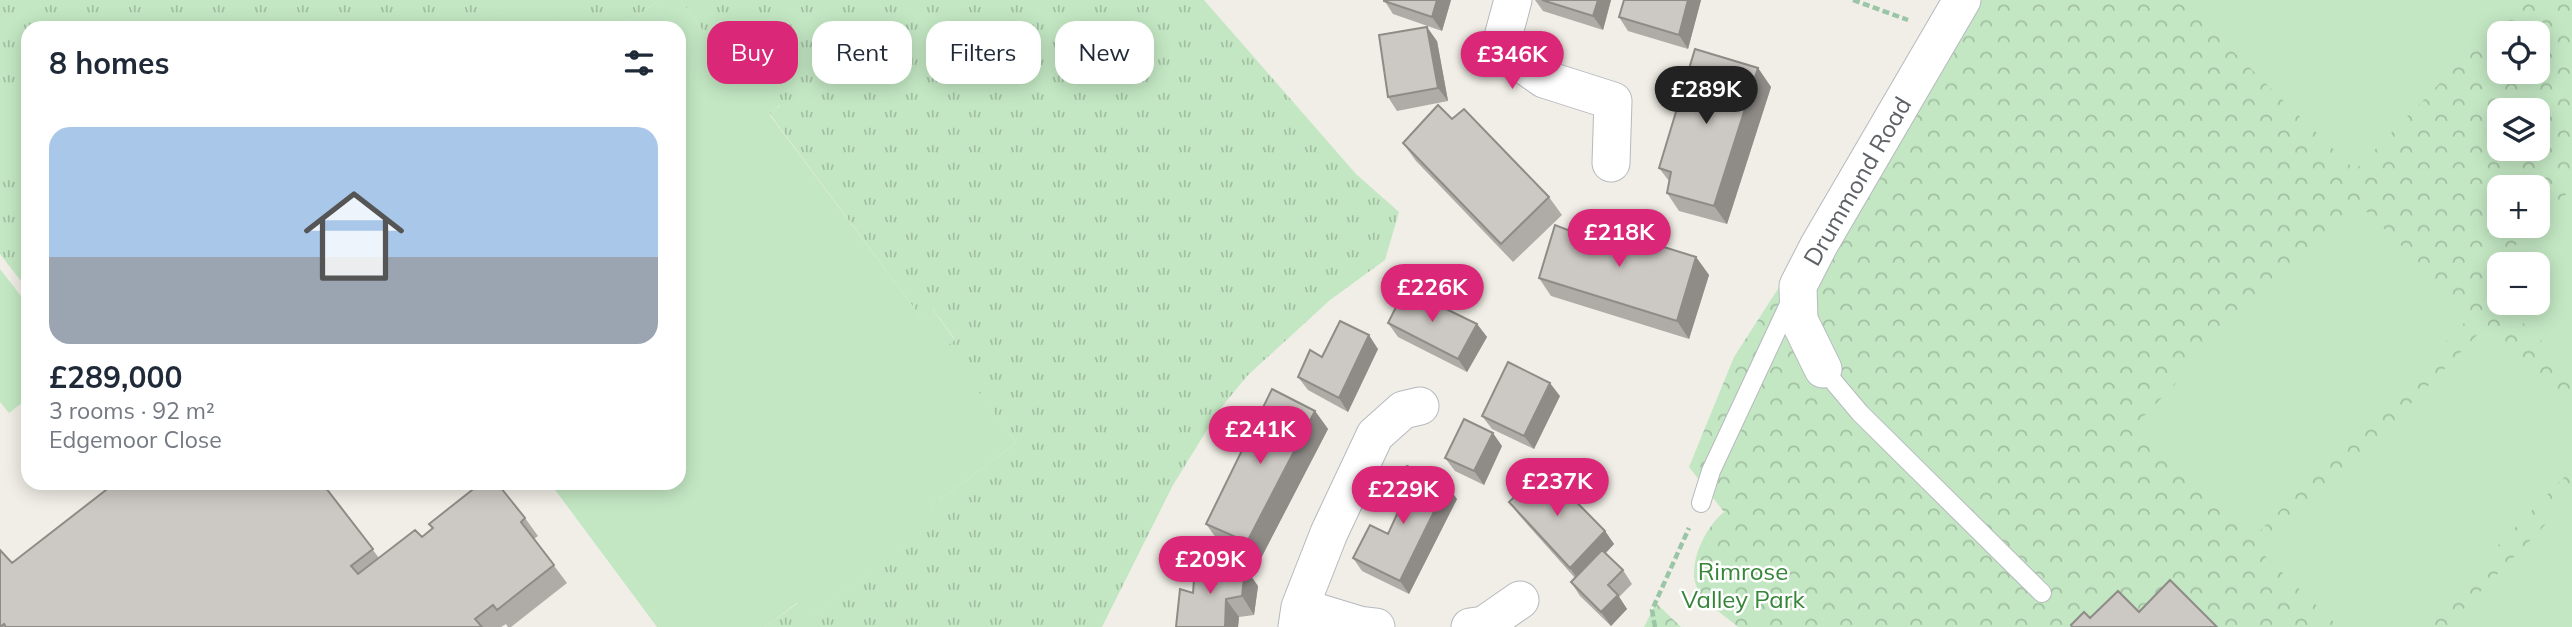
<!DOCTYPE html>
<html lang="en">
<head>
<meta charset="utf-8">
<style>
  :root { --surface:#fff; --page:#f6f6f7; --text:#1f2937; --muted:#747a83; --accent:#db2777 }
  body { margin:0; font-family:Mulish,sans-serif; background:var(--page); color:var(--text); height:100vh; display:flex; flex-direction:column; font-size:26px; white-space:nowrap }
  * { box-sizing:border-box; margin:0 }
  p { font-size:23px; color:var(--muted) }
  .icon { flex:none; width:38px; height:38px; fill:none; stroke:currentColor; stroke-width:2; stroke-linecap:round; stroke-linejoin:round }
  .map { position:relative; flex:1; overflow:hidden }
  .side { position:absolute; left:21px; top:21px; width:665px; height:469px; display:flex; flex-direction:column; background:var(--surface); border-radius:21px; box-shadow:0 4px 18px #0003 }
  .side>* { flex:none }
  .guide { position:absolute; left:707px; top:21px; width:665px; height:63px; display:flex; gap:14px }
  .buttons { position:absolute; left:2487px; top:21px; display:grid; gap:14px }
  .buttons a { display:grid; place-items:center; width:63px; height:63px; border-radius:14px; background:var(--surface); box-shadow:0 4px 18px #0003; font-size:35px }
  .price { position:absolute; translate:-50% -60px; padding:0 16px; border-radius:24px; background:var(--accent); color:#fff; font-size:23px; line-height:46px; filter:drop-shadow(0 2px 4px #0008) }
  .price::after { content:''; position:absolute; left:50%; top:42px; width:21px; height:16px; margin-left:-10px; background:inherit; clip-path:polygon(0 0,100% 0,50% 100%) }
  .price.active { background:#222; color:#fff }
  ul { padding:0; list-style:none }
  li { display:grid; align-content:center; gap:14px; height:371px; padding:0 28px }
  li span { display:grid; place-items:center; height:217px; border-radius:21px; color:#555 }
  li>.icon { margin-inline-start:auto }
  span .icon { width:126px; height:126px; fill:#fffc; stroke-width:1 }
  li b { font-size:30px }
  h2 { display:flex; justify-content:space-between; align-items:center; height:84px; padding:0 28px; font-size:30px }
  .chip { padding:0 24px; border-radius:21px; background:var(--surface); box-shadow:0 4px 18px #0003; font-size:24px; line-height:63px }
  .chip.active { background:var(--accent); color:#fff }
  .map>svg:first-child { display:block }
  .grass { fill:url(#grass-tufts) }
  .forest { fill:url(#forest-crowns); fill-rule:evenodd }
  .pitch { fill:#c3e7c3 }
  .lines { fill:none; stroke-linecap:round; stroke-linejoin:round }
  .service-casing { stroke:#b6b9bd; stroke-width:20 }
  .minor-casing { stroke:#b6b9bd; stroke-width:39 }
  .path { stroke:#9ac6a7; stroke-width:4.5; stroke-dasharray:7 3.5; stroke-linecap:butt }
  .service { stroke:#fff; stroke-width:18 }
  .minor { stroke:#fff; stroke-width:37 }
  .wall { fill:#afaca8 }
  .shaded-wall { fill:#8f8c88 }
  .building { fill:#ccc8c3; stroke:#8f8c88; stroke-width:2 }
  .labels { text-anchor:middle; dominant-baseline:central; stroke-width:5; stroke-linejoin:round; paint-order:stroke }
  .street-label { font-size:24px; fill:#5e6266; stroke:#fff }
  .park-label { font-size:24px; fill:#358638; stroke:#fff }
</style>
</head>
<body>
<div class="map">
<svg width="2572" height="627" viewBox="0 0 2572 627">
  <defs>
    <pattern id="grass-tufts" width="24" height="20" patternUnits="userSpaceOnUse" patternTransform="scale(1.75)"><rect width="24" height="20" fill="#c3e7c3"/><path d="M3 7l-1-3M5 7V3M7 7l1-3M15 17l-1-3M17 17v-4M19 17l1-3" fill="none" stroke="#a2bfa2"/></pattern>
    <pattern id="forest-crowns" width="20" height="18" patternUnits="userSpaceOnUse" patternTransform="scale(1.75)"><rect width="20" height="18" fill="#c3e7c3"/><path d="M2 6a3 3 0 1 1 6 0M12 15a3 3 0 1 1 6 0" fill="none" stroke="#a2bfa2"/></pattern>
  </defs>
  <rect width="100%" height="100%" fill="#f0eee6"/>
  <path class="grass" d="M 0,0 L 659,0 L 621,28 L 28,28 L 28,290 L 0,254 Z
    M 680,0 L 1204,0 L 1356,174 L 1399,212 L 1385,260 L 1330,300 L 1247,376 L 1220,409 L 1173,485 L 1102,627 L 765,627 L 798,603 L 809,617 L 939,520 L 930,507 L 1016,443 L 945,347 L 955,339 L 932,308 L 920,316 L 769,113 L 780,106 L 755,71 L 741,81 Z"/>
  <path class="forest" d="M 1971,0 L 2572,0 L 2572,627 L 1738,627 C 1727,617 1710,607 1701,595 C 1683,571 1704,528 1724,512 L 1689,467 L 1734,357 L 1940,38 ZM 2499,33 L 2538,33 L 2538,72 L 2499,72 ZM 2499,110 L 2538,110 L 2538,149 L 2499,149 ZM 2499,187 L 2538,187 L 2538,226 L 2499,226 ZM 2499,264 L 2538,264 L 2538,303 L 2499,303 Z
    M 1656,603 L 1681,627 L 1644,627 Z"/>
  <path class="pitch" d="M 514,0 L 581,0 L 544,28 L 476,28 Z
    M 659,0 L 680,0 L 741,81 L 755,71 L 780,105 L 769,114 L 920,316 L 931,307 L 955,340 L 946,347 L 1016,443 L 930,507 L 940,520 L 808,618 L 797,603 L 765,627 L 657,627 L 550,483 L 679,483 L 679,28 L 621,28 Z
    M 2180,0 L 2521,0 L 2355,170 Z
    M 0,83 L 13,108 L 28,130 L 28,187 L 0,159 Z
    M 2572,188 L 2572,371 L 2503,303 L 2538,303 L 2538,264 L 2499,264 L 2499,299 L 2480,281 Z
    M 2356,201 L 2472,315 L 2252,539 L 2135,425 Z
    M 0,269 L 28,305 L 28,398 L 9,413 L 0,402 Z
    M 2484,328 L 2572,413 L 2572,469 L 2419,627 L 2339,627 L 2264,555 Z
    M 2572,497 L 2572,627 L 2446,627 Z"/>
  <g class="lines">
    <g class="service-casing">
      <path id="service" d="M 1823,369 L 1860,413 L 2042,593
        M 1701,503 L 1711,471 L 1790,302"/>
    </g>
    <g class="minor-casing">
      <path id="minor" d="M 1513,0 L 1500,48 L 1544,79 L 1613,101 L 1611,163
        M 1823,369 L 1799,320 L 1798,286 L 1819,245 L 1962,0
        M 1300,607 L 1329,533 L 1375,435 L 1403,410 L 1420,406
        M 1297,627 L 1300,607 L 1359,625 L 1376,627
        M 1470,627 L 1484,625 L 1520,600"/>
    </g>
    <path class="path" d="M 1853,0 L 1908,20
      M 1655,627 L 1652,610 L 1689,528"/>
    <use href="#service" class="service"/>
    <use href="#minor" class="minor"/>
  </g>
  <path class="wall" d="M 1384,0 L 1451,0 L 1442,31 L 1393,14 Z
    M 1535,0 L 1611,0 L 1603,30 L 1543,11 Z
    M 1701,0 L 1688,49 L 1628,31 L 1619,17 Z
    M 1437,41 L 1448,101 L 1397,111 L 1388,97 Z
    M 1758,68 L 1771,87 L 1727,224 L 1679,211 L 1667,193 L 1669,181 L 1659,168 Z
    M 1452,119 L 1549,197 L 1562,215 L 1513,262 L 1416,161 L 1403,143 Z
    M 1573,232 L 1696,257 L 1709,275 L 1689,339 L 1551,296 L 1539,278 Z
    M 1388,323 L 1477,324 L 1487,337 L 1467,372 L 1398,337 Z
    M 1378,349 L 1348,412 L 1308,390 L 1298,377 L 1322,357 Z
    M 1560,396 L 1534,449 L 1492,429 L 1482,416 Z
    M 1315,411 L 1328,429 L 1260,560 L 1219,542 L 1206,524 Z
    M 1502,446 L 1484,485 L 1455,471 L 1445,458 Z
    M 126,483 L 322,483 L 379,558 L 422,537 L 525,518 L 538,536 L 534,539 L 567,583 L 511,627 L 508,627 L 506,624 L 501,627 L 0,627 L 12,563 L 122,489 L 127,485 Z
    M 1393,492 L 1457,499 L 1409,594 L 1362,571 L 1353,558 L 1388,534 L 1402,504 Z
    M 1509,502 L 1605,531 L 1614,544 L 1606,553 L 1623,570 L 1632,584 L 1619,597 L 1627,609 L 1611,626 L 1580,596 L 1571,582 L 1575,578 L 1519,515 Z
    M 1258,586 L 1254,615 L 1239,617 L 1238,627 L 1176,627 L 1193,593 Z"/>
  <path class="shaded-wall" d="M 1437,0 L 1451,0 L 1442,31 L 1432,17 Z
    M 1598,0 L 1611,0 L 1603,30 L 1593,16 Z
    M 1688,0 L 1701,0 L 1688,49 L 1679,35 Z
    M 1427,27 L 1437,41 L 1448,101 L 1438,88 Z
    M 1758,68 L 1771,87 L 1727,224 L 1714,206 Z
    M 1696,257 L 1709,275 L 1689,339 L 1677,321 Z
    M 1477,324 L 1487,337 L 1467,372 L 1458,359 Z
    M 1369,335 L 1378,349 L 1348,412 L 1339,398 Z
    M 1550,383 L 1560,396 L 1534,449 L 1524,436 Z
    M 1315,411 L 1328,429 L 1260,560 L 1247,542 Z
    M 1493,433 L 1502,446 L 1484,485 L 1474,471 Z
    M 1447,485 L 1457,499 L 1409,594 L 1400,581 Z
    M 1605,531 L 1614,544 L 1579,581 L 1570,568 Z
    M 1245,567 L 1258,586 L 1254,615 L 1242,596 Z
    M 1618,595 L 1627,609 L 1611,626 L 1601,612 Z
    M 1226,599 L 1239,617 L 1238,627 L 1225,627 Z"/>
  <path class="building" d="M 1384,0 L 1437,0 L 1432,17 L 1384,1 Z
    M 1542,0 L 1598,0 L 1593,16 Z
    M 1624,0 L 1688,0 L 1679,35 L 1619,17 Z
    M 1427,27 L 1438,88 L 1388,97 L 1379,35 Z
    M 1695,49 L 1758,68 L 1714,206 L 1667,193 L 1671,172 L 1659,168 Z
    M 1438,105 L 1452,119 L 1464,109 L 1549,197 L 1501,244 L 1403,143 Z
    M 1577,220 L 1696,257 L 1677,321 L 1539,278 L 1555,225 L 1573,232 Z
    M 1405,289 L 1477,324 L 1458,359 L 1388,323 Z
    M 1340,321 L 1369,335 L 1339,398 L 1298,377 L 1310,350 L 1322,357 Z
    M 1508,362 L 1550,383 L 1524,436 L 1482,416 Z
    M 1272,389 L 1315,411 L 1247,542 L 1206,524 Z
    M 1464,419 L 1493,433 L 1474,471 L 1445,458 Z
    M 1407,466 L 1447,485 L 1400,581 L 1353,558 L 1370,525 L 1388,534 L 1404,499 L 1393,492 Z
    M 1544,469 L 1605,531 L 1570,568 L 1509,502 Z
    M 115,483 L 118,483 L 122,489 L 128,484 L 128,483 L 322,483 L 373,549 L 351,566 L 358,574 L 415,530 L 422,537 L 433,528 L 429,524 L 481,483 L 497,483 L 525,518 L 521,522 L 554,565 L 497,610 L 493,605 L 475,619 L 482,627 L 6,627 L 4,624 L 0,627 L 0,550 L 12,563 Z
    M 1602,550 L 1623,570 L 1608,585 L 1618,595 L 1601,612 L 1571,582 Z
    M 1195,566 L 1245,567 L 1242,596 L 1226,599 L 1225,627 L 1176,627 L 1180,589 L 1193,593 Z
    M 2170,580 L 2217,627 L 2072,627 L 2071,625 L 2084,612 L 2090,618 L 2118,591 L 2139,612 Z"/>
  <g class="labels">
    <g class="street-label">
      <text transform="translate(1857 181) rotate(-60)">Drummond Road</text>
    </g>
    <g class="park-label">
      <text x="1743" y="571">Rimrose<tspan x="1743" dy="28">Valley Park</tspan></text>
    </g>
  </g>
</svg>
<div class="buttons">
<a><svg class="icon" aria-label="locate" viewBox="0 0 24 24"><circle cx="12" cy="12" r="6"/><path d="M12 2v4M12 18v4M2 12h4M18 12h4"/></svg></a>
<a><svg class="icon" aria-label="layers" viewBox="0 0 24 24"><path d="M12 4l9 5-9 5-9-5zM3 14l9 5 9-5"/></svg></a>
<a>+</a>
<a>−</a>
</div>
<b class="price" style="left:1512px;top:91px">£346K</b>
<b class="price active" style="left:1706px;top:126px">£289K</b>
<b class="price" style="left:1619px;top:269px">£218K</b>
<b class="price" style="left:1432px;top:324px">£226K</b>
<b class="price" style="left:1260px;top:466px">£241K</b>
<b class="price" style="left:1557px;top:518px">£237K</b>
<b class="price" style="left:1403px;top:526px">£229K</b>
<b class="price" style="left:1210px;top:596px">£209K</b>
<div class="guide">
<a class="chip active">Buy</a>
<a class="chip">Rent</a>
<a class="chip">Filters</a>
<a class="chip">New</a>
</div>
<section class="side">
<h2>8 homes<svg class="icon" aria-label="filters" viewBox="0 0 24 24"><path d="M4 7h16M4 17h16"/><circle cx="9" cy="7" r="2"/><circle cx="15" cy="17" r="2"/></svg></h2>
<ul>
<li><span style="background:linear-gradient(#a9c7e8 60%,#9aa5b1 0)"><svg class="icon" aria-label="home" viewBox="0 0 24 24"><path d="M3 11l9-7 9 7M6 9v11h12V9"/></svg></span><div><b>£289,000</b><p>3 rooms · 92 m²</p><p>Edgemoor Close</p></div></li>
</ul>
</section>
</div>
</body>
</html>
